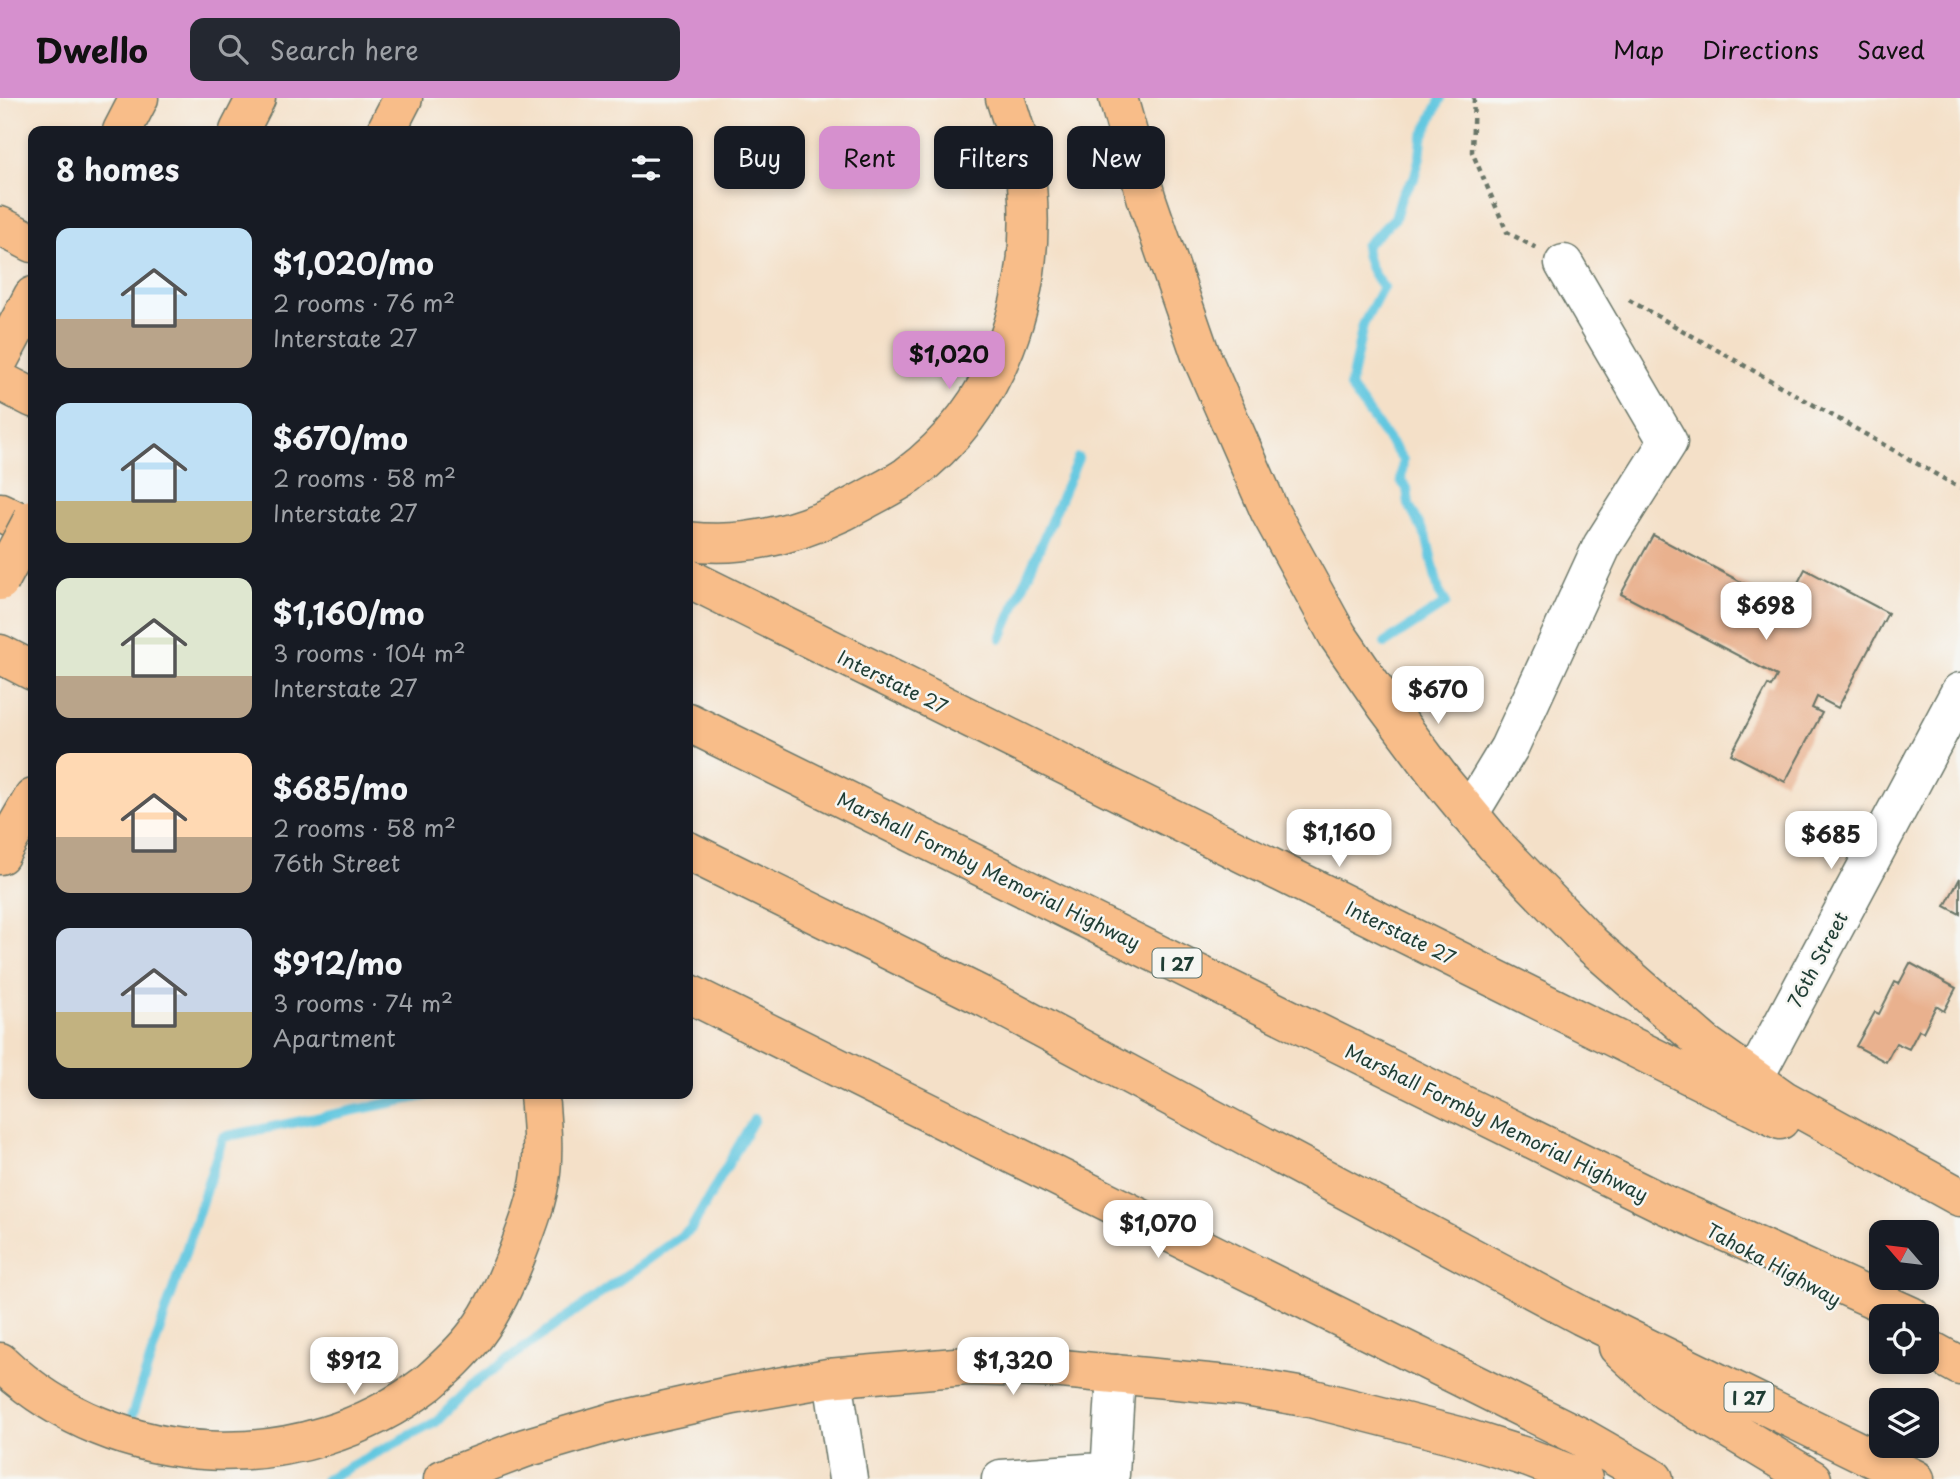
<!DOCTYPE html>
<html lang="en">
<head>
<meta charset="utf-8">
<style>
  :root { --surface:#171b24; --page:#242831; --text:#f1f3f6; --muted:#9ea1a6; --accent:#d690ce }
  body { margin:0; font-family:"Playpen Sans",sans-serif; background:var(--page); color:var(--text); height:100vh; display:flex; flex-direction:column; font-size:26px; white-space:nowrap }
  * { box-sizing:border-box; margin:0 }
  p { font-size:23px; color:var(--muted) }
  .icon { flex:none; width:38px; height:38px; fill:none; stroke:currentColor; stroke-width:2; stroke-linecap:round; stroke-linejoin:round }
  .map { position:relative; flex:1; overflow:hidden }
  .panel { position:absolute; left:28px; top:28px; width:665px; height:973px; display:flex; flex-direction:column; background:var(--surface); border-radius:14px; box-shadow:0 4px 10px #0003 }
  .panel>* { flex:none }
  .hud { position:absolute; left:714px; top:28px; width:665px; height:63px; display:flex; gap:14px }
  .needle { width:46px; rotate:298deg }
  .tools { position:absolute; left:1869px; top:1122px; display:grid; gap:14px }
  .tools a { display:grid; place-items:center; width:70px; height:70px; border-radius:14px; background:var(--surface); box-shadow:0 4px 10px #0003; font-size:35px }
  .price { position:absolute; translate:-50% -60px; padding:0 16px; border-radius:14px; background:#fff; color:#222; font-size:23px; line-height:46px; filter:drop-shadow(0 2px 4px #0008) }
  .price::after { content:''; position:absolute; left:50%; top:42px; width:21px; height:16px; margin-left:-10px; background:inherit; clip-path:polygon(0 0,100% 0,50% 100%) }
  .price.on { background:var(--accent); color:#111 }
  ul { padding:0; list-style:none }
  li { display:flex; align-items:center; gap:21px; height:175px; padding:0 28px }
  li span { display:grid; place-items:center; flex:none; width:196px; height:140px; border-radius:14px; color:#555 }
  li>.icon { margin-inline-start:auto }
  span .icon { width:84px; height:84px; fill:#fffc; stroke-width:1 }
  li b { font-size:30px }
  h2 { display:flex; justify-content:space-between; align-items:center; height:84px; padding:0 28px; font-size:30px }
  .chip { padding:0 24px; border-radius:14px; background:var(--surface); box-shadow:0 4px 10px #0003; font-size:24px; line-height:63px }
  .chip.on { background:var(--accent); color:#111 }
  header { display:flex; align-items:center; gap:42px; box-sizing:border-box; height:98px; padding:0 35px; background:var(--accent); color:#111 }
  header strong { font-size:33px }
  nav { display:flex; gap:38px; margin-inline-start:auto; font-size:24px }
  .search { width:490px; height:63px; background:var(--page); display:flex; align-items:center; gap:18px; box-sizing:border-box; padding:0 24px; border-radius:14px; color:var(--muted); font-size:26px }
  .map>svg:first-child { display:block }
  .lines { fill:none; stroke-linecap:round; stroke-linejoin:round }
  .stream { stroke:#62c7e0; stroke-width:10 }
  .building { fill:#e9b18e }
  .minor-casing { stroke:#6a7668; stroke-width:41 }
  .major-casing { stroke:#6a7668; stroke-width:41 }
  .highway-casing { stroke:#6a7668; stroke-width:41 }
  .path { stroke:#6a7668; stroke-width:4.5; stroke-dasharray:5 5; stroke-linecap:butt }
  .minor { stroke:#fff; stroke-width:38 }
  .major { stroke:#f8bd89; stroke-width:38 }
  .highway { stroke:#f8bd89; stroke-width:38 }
  .highway-bridge-casing { stroke:#6a7668; stroke-width:41; stroke-linecap:butt }
  .highway-bridge { stroke:#f8bd89; stroke-width:38 }
  .labels { text-anchor:middle; dominant-baseline:central; stroke-width:5; stroke-linejoin:round; paint-order:stroke }
  .shield { fill:#f6f6f2; stroke:#60746d; stroke-width:2 }
  .shield-label { font-size:18px; font-weight:bold; fill:#1f3d34 }
  .street-label { font-size:19px; fill:#1f3d34; stroke:#f6f6f2 }
</style>
</head>
<body>
<header>
<strong>Dwello</strong>
<div class="search"><svg class="icon" aria-label="search" viewBox="0 0 24 24"><circle cx="10" cy="10" r="6"/><path d="M15 15l6 6"/></svg>Search here</div>
<nav><a>Map</a><a>Directions</a><a>Saved</a></nav>
</header>
<div class="map">
<svg width="1960" height="1381" viewBox="0 0 1960 1381">
  <rect width="100%" height="100%" fill="#f6f6f2"/>
  <filter id="ink" filterUnits="userSpaceOnUse"><feTurbulence type="fractalNoise" baseFrequency=".0143" numOctaves="2"/><feDisplacementMap in="SourceGraphic" scale="14" xChannelSelector="R" yChannelSelector="G"/><feConvolveMatrix kernelMatrix="1 2 1 2 8 2 1 2 1" color-interpolation-filters="sRGB"/></filter>
  <filter id="wash" filterUnits="userSpaceOnUse"><feTurbulence type="fractalNoise" baseFrequency=".00686" numOctaves="4" result="noise"/><feDisplacementMap in="SourceGraphic" scale="28" xChannelSelector="R" yChannelSelector="G"/><feGaussianBlur stdDeviation="1.57" result="paint"/><feColorMatrix in="noise" values="0 0 0 0 0 0 0 0 0 0 0 0 0 0 0 0 0 1.4 0 .05"/><feComposite in="paint" operator="in"/></filter>
  <g filter="url(#wash)">
    <rect width="100%" height="100%" fill="#f4e0c8"/>
    <g class="lines">
      <path class="stream" d="M 1001,540 L 1078,360
        M 1385,545 L 1446,505 L 1439,494 L 1427,441 L 1409,407 L 1407,390 L 1401,383 L 1403,362 L 1350,289 L 1363,227 L 1383,189 C 1372,176 1367,165 1365,148 L 1395,120 L 1402,96 L 1414,81 L 1420,58 L 1422,41 L 1441,0
        M 132,1317 L 223,1039 L 433,996
        M 326,1381 L 436,1324 L 472,1287 L 691,1131 L 754,1021"/>
    </g>
    <g id="blocks">
      <path class="building" d="M 1653,437 L 1786,508 L 1805,471 L 1888,515 L 1838,610 L 1817,599 L 1812,610 L 1822,615 L 1785,684 L 1731,656 L 1768,587 L 1771,589 L 1777,578 L 1621,496 Z
        M 1960,780 L 1960,816 L 1945,808 Z
        M 1910,865 L 1956,890 L 1944,913 L 1936,908 L 1923,934 L 1919,932 L 1909,951 L 1896,945 L 1886,964 L 1856,948 L 1875,914 L 1879,916 L 1895,884 L 1899,886 Z"/>
    </g>
  </g>
  <g filter="url(#ink)">
    <use href="#blocks" fill-opacity="0" stroke="#6a7668" stroke-width="2"/>
    <g class="lines">
      <g class="minor-casing">
        <path id="minor" d="M 1469,716 L 1509,650 L 1602,448 L 1668,344 L 1564,166
          M 1754,980 L 1960,594
          M 833,1280 L 848,1381
          M 1001,1381 L 1101,1374 L 1110,1376 L 1116,1276"/>
      </g>
      <g class="major-casing">
        <path id="major" d="M 1118,0 L 1147,102 L 1200,255 L 1270,414 L 1338,538 L 1387,609 L 1443,684 L 1496,748 L 1592,847 L 1705,946 L 1784,1002 L 1960,1099
          M 386,33 L 403,0
          M 0,128 L 33,145
          M 688,443 C 750,451 812,432 865,402 C 879,394 894,387 907,378 C 999,310 1037,199 1027,87 C 1024,58 1014,28 1005,0
          M 688,480 L 1780,1022
          M 0,556 L 33,573
          M 0,757 L 33,700
          M 688,895 L 1581,1339 L 1654,1381
          M 0,1264 C 118,1376 302,1381 428,1285 C 445,1270 463,1254 476,1236 C 494,1212 506,1184 517,1156 C 527,1130 538,1102 541,1075 C 544,1048 541,1022 539,996
          M 443,1381 L 525,1350 L 613,1324 L 733,1297 L 828,1280 L 967,1268 L 1062,1271 L 1240,1288 L 1310,1300 L 1459,1338 L 1529,1360 L 1583,1381"/>
      </g>
      <g class="highway-casing">
        <path id="highway" d="M 122,33 L 139,0
          M 239,33 L 256,0
          M 0,260 L 33,198
          M 0,283 L 33,300
          M 0,414 L 33,430
          M 688,624 L 1666,1107 L 1911,1218
          M 688,753 L 986,900 L 1582,1218 L 1915,1381
          M 1618,1249 L 1666,1293 L 1812,1381
          M 1927,1250 L 1960,1268"/>
      </g>
      <path class="path" d="M 1474,0 L 1472,54 L 1507,134 L 1536,150
        M 1629,202 L 1960,390"/>
      <use href="#minor" class="minor"/>
      <use href="#major" class="major"/>
      <use href="#highway" class="highway"/>
      <g class="highway-bridge-casing">
        <path id="highway-bridge" d="M 0,483 L 33,421"/>
      </g>
      <use href="#highway-bridge" class="highway-bridge"/>
    </g>
  </g>
  <g class="labels">
    <g class="shield">
      <rect x="1152.5" y="850.5" width="49" height="29" rx="5"/>
      <rect x="1724.5" y="1284.5" width="49" height="29" rx="5"/>
    </g>
    <g class="shield-label">
      <text x="1177" y="865">I 27</text>
      <text x="1749" y="1299">I 27</text>
    </g>
    <g class="street-label">
      <text transform="translate(893 583) rotate(26)">Interstate 27</text>
      <text transform="translate(989 772) rotate(26)">Marshall Formby Memorial Highway</text>
      <text transform="translate(1401 834) rotate(26)">Interstate 27</text>
      <text transform="translate(1817 861) rotate(-62)">76th Street</text>
      <text transform="translate(1497 1024) rotate(26)">Marshall Formby Memorial Highway</text>
      <text transform="translate(1774 1166) rotate(29)">Tahoka Highway</text>
    </g>
  </g>
</svg>
<div class="tools">
<a><svg class="needle" viewBox="-14 -14 28 28"><path d="M0-13l5 13h-10z" fill="#e53935"/><path d="M0 13l5-13h-10z" fill="#9ea1a6"/></svg></a>
<a><svg class="icon" aria-label="locate" viewBox="0 0 24 24"><circle cx="12" cy="12" r="6"/><path d="M12 2v4M12 18v4M2 12h4M18 12h4"/></svg></a>
<a><svg class="icon" aria-label="layers" viewBox="0 0 24 24"><path d="M12 4l9 5-9 5-9-5zM3 14l9 5 9-5"/></svg></a>
</div>
<b class="price on" style="left:949px;top:293px">$1,020</b>
<b class="price" style="left:1766px;top:544px">$698</b>
<b class="price" style="left:1438px;top:628px">$670</b>
<b class="price" style="left:1339px;top:771px">$1,160</b>
<b class="price" style="left:1831px;top:773px">$685</b>
<b class="price" style="left:1158px;top:1162px">$1,070</b>
<b class="price" style="left:354px;top:1299px">$912</b>
<b class="price" style="left:1013px;top:1299px">$1,320</b>
<div class="hud">
<a class="chip">Buy</a>
<a class="chip on">Rent</a>
<a class="chip">Filters</a>
<a class="chip">New</a>
</div>
<section class="panel">
<h2>8 homes<svg class="icon" aria-label="filters" viewBox="0 0 24 24"><path d="M4 7h16M4 17h16"/><circle cx="9" cy="7" r="2"/><circle cx="15" cy="17" r="2"/></svg></h2>
<ul>
<li><span style="background:linear-gradient(#bfe0f5 65%,#b9a48a 0)"><svg class="icon" aria-label="home" viewBox="0 0 24 24"><path d="M3 11l9-7 9 7M6 9v11h12V9"/></svg></span><div><b>$1,020/mo</b><p>2 rooms · 76 m²</p><p>Interstate 27</p></div></li>
<li><span style="background:linear-gradient(#bfe0f5 70%,#c2b280 0)"><svg class="icon" aria-label="home" viewBox="0 0 24 24"><path d="M3 11l9-7 9 7M6 9v11h12V9"/></svg></span><div><b>$670/mo</b><p>2 rooms · 58 m²</p><p>Interstate 27</p></div></li>
<li><span style="background:linear-gradient(#dfe7d0 70%,#b9a48a 0)"><svg class="icon" aria-label="home" viewBox="0 0 24 24"><path d="M3 11l9-7 9 7M6 9v11h12V9"/></svg></span><div><b>$1,160/mo</b><p>3 rooms · 104 m²</p><p>Interstate 27</p></div></li>
<li><span style="background:linear-gradient(#ffd9b3 60%,#b9a48a 0)"><svg class="icon" aria-label="home" viewBox="0 0 24 24"><path d="M3 11l9-7 9 7M6 9v11h12V9"/></svg></span><div><b>$685/mo</b><p>2 rooms · 58 m²</p><p>76th Street</p></div></li>
<li><span style="background:linear-gradient(#c9d6e8 60%,#c2b280 0)"><svg class="icon" aria-label="home" viewBox="0 0 24 24"><path d="M3 11l9-7 9 7M6 9v11h12V9"/></svg></span><div><b>$912/mo</b><p>3 rooms · 74 m²</p><p>Apartment</p></div></li>
</ul>
</section>
</div>
</body>
</html>
